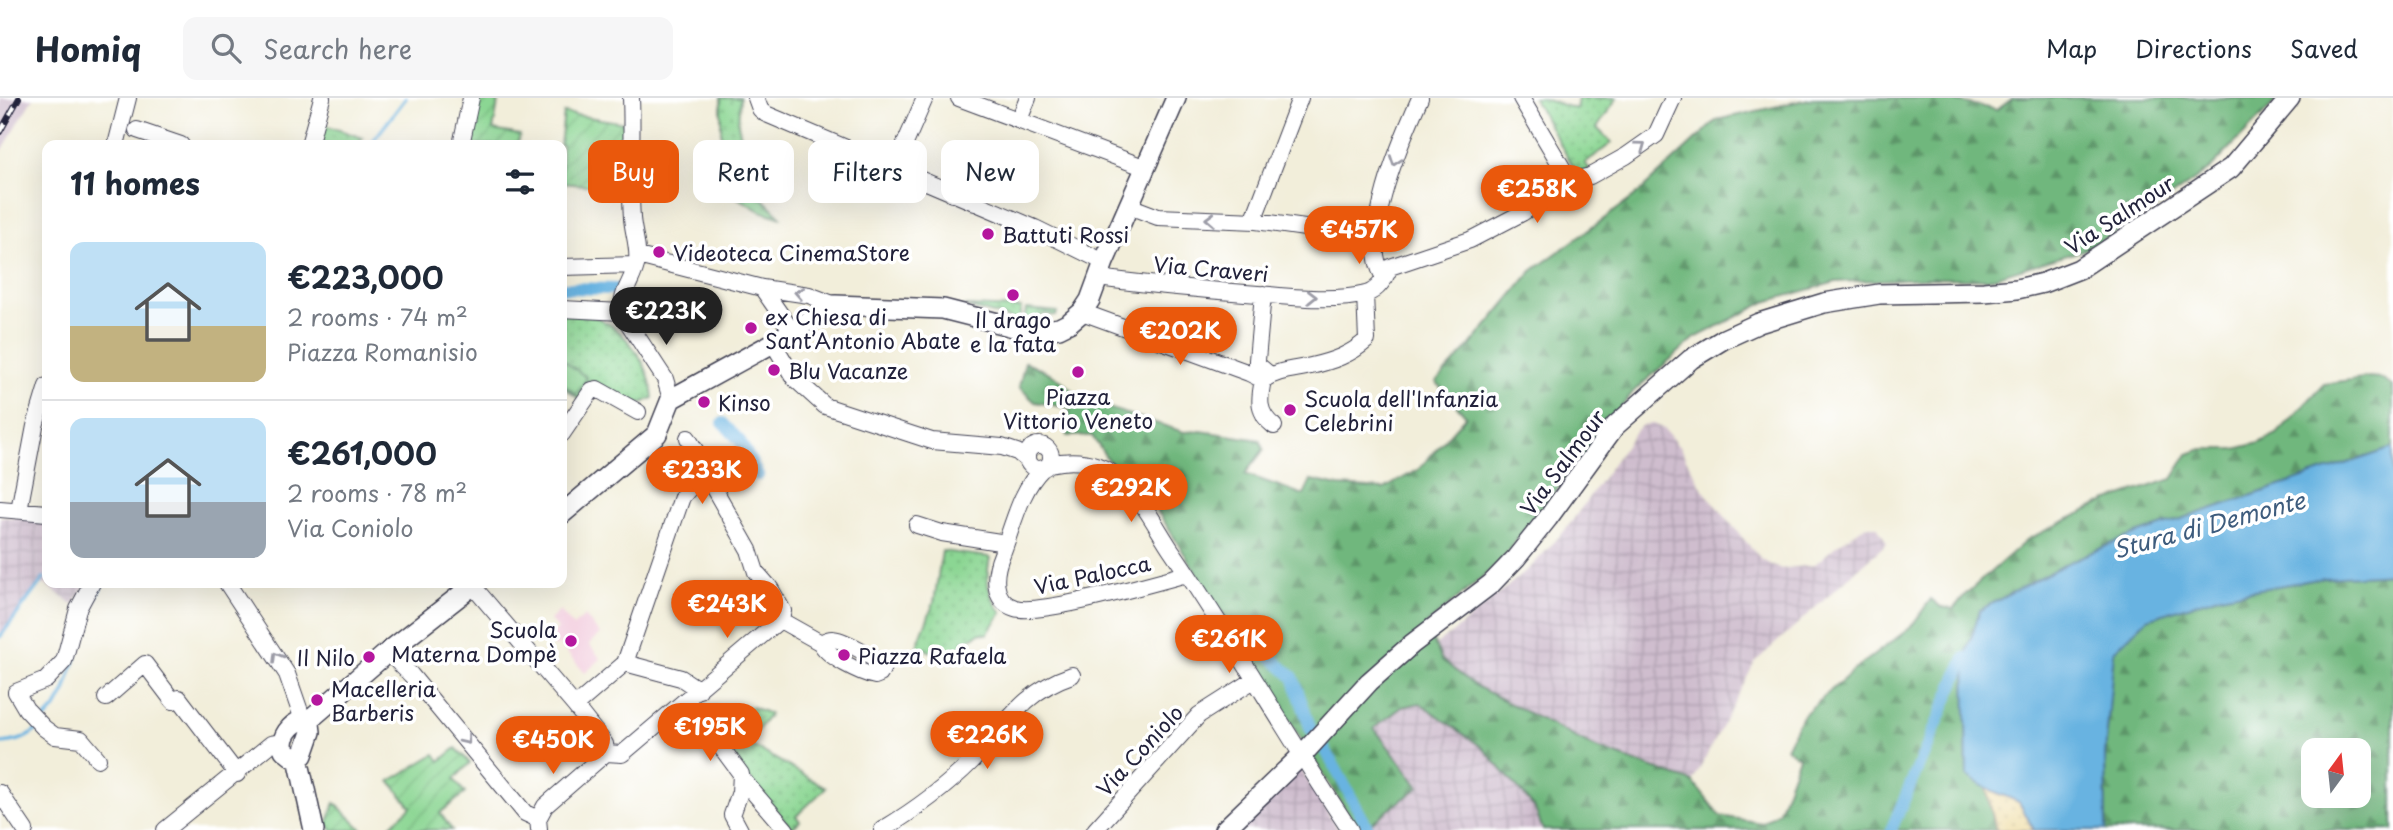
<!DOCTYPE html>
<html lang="en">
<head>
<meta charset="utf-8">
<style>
  :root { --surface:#fff; --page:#f6f6f7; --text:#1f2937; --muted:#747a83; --line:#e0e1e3; --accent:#ea580c }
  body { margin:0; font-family:"Playpen Sans",sans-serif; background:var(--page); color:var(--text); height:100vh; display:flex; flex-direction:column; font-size:26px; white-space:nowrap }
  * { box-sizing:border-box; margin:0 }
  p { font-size:23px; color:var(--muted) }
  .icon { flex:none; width:38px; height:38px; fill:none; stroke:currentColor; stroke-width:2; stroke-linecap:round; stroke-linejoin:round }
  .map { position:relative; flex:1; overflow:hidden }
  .sheet { position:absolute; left:42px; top:42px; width:525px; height:448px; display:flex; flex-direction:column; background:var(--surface); border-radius:14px; box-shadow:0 7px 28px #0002 }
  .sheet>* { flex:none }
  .guide { position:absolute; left:588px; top:42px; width:665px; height:63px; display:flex; gap:14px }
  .needle { width:46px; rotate:15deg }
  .tools { position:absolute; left:2301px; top:640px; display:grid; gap:14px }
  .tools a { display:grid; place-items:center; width:70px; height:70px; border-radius:14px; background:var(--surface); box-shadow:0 7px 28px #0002; font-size:35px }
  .price { position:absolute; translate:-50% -60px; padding:0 16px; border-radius:24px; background:var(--accent); color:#fff; font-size:23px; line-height:46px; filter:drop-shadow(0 2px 4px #0008) }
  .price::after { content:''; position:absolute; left:50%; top:42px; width:21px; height:16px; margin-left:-10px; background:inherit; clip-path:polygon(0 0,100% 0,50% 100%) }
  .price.active { background:#222; color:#fff }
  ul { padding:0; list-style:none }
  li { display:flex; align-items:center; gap:21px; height:175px; padding:0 28px }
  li+li { border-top:2px solid var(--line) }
  li span { display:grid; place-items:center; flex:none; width:196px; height:140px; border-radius:14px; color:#555 }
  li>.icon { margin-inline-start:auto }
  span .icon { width:84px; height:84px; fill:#fffc; stroke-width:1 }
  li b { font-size:30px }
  h2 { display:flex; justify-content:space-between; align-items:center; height:84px; padding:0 28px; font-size:30px }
  .pill { padding:0 24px; border-radius:14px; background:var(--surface); box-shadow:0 7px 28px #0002; font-size:24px; line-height:63px }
  .pill.active { background:var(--accent); color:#fff }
  header { display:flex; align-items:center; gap:42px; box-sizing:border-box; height:98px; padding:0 35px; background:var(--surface); border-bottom:2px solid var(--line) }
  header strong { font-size:33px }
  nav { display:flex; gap:38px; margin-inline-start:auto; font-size:24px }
  .search { width:490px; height:63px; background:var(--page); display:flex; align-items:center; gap:18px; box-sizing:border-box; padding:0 24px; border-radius:14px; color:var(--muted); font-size:26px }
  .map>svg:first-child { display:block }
  .built { fill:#f3cfdf }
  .industrial { fill:url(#industrial-grid) }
  .railway { fill:#cfbdce }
  .grass { fill:url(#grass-dots); stroke:#567c67; stroke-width:2 }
  .forest { fill:url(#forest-firs); stroke:#496c5c; stroke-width:2; fill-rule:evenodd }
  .sand { fill:url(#sand-dots); stroke:#887e6c; stroke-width:2 }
  .garden { fill:url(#garden-furrows); stroke:#567c67; stroke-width:2 }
  .pitch { fill:#8bd693; stroke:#567c67; stroke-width:2 }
  .water { fill:#68b3e1; stroke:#456a8e; stroke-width:2 }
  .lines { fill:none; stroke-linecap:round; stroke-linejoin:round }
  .stream { stroke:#68b3e1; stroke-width:3.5 }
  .canal { stroke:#68b3e1; stroke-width:12 }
  .minor-casing { stroke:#414153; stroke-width:18 }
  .major-casing { stroke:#414153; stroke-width:22 }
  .minor { stroke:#fff; stroke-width:16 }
  .major { stroke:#fff; stroke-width:19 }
  .rail-casing { stroke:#22223b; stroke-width:6 }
  .rail { stroke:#fff; stroke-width:3.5; stroke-dasharray:10; stroke-linecap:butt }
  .oneway { stroke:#9c9ca7 }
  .poi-dot { fill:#b5179e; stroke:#fff; stroke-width:2.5 }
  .labels { text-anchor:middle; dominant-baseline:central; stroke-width:7; stroke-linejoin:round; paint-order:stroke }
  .street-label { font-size:21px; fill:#22223b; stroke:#fff }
  .poi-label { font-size:21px; fill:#22223b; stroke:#fff; text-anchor:start }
  .water-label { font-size:23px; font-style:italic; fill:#3e5c7d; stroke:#fff }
</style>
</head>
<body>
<header>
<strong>Homiq</strong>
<div class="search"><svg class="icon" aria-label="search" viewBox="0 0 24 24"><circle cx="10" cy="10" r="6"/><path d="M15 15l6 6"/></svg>Search here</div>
<nav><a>Map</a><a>Directions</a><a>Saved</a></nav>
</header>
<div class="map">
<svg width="2393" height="732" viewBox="0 0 2393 732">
  <defs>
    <pattern id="industrial-grid" width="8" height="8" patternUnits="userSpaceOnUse" patternTransform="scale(1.75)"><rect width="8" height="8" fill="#cfbdce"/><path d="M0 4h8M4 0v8" fill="none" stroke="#b1a2b2"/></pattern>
    <pattern id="grass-dots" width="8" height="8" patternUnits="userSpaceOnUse" patternTransform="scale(1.75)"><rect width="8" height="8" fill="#8bd693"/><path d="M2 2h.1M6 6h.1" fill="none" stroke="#78b780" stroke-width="1.8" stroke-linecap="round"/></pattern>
    <pattern id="forest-firs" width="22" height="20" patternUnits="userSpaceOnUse" patternTransform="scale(1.75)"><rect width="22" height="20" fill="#70b77d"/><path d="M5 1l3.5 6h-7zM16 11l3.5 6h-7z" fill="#5c9468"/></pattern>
    <pattern id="sand-dots" width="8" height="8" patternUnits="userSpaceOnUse" patternTransform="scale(1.75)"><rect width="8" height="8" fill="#eeda9e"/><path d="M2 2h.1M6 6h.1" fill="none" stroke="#ccbb89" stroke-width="1.8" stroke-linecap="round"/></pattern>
    <pattern id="garden-furrows" width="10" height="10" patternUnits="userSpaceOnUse" patternTransform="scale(1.75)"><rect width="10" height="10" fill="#8bd693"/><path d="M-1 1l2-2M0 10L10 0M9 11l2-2" fill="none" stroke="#78b780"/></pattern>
  </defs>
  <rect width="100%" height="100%" fill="#fff"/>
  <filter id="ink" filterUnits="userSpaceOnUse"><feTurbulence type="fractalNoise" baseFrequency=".0143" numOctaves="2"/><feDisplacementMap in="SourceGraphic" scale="14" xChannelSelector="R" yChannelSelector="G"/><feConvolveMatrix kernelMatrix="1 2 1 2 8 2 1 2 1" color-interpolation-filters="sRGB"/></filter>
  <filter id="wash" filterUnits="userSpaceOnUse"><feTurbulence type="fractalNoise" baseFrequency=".00686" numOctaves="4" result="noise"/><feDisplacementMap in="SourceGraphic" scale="28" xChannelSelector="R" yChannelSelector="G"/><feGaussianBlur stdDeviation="1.57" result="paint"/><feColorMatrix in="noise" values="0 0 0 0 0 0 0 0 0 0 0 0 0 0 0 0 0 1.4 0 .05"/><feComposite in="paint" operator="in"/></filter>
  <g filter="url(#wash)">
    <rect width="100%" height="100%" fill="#f2eeda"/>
    <path class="built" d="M 560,513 L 573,528 L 585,518 L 600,536 L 589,546 L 601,561 L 585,575 L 559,546 L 555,549 L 547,541 L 558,531 L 550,522 Z"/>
    <path class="industrial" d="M 1362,108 L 1376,111 L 1370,131 L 1359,129 Z
      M 1653,326 L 1664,331 L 1680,350 L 1704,393 L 1741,438 L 1762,462 L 1779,471 L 1814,467 L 1837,447 L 1865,428 L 1877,428 L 1887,445 L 1755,564 L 1693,684 L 1596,650 L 1474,587 L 1442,562 L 1436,546 L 1456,532 L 1534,466 L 1567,430 L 1635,334 L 1642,327 Z
      M 0,419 L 47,421 L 47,485 L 86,485 L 73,507 L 46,487 L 40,486 L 0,538 Z
      M 1420,605 L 1483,650 L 1534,709 L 1543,732 L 1362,732 L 1419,689 L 1374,630 L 1402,609 Z
      M 1299,668 L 1338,732 L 1234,732 Z"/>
    <path class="railway" d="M 0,0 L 33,0 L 0,56 Z"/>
    <path class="grass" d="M 721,0 L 740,0 L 738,26 L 754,92 L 782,120 L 760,113 L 733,97 L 721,49 Z
      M 1533,0 L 1540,0 L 1576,11 L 1578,0 L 1617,0 L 1597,30 L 1612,45 L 1585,65 L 1592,74 L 1577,75 Z
      M 319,25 L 363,40 L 358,47 L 314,47 Z
      M 964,208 L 1021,210 L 1019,223 Z
      M 1026,211 L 1057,214 L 1056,218 L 1046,216 L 1024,223 Z
      M 562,215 C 573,217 589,216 600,221 C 629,235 651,269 653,300 L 638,307 L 609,294 L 591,282 L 583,291 L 586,296 L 582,303 L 562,288 Z
      M 942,453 L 990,459 C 985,484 987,495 1002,515 L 987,536 L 980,535 L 963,544 L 955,564 L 917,548 L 934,504 Z
      M 704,608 L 752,609 L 770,616 L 752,640 L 731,629 L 717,627 Z
      M 721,637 L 725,637 L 758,651 L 826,690 L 796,718 L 800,723 L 792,730 L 751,684 Z"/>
    <path class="forest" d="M 1813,0 L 1943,0 L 1997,12 L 2013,0 L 2279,0 L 2211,70 L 2161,106 L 2087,151 L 1988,181 L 1928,180 L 1836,184 L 1765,204 L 1695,240 L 1634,293 L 1498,466 L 1426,527 L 1442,562 L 1474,587 L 1596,650 L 1693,684 L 1720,718 L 1762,725 L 1779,713 L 1799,659 L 1786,650 L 1802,618 L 1854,572 L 1910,530 L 1931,501 L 1941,509 L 1953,511 L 1968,494 L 2028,441 L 2106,403 L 2172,381 L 2188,356 L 2202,351 L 2235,351 L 2259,345 L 2277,336 L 2324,286 L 2369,279 L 2379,280 L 2393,288 L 2393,350 L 2125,440 L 2071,463 L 1980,512 L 1965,560 L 1967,677 L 1986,690 L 1996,732 L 1543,732 L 1534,709 L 1483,650 L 1420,605 L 1402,609 L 1374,630 L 1419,689 L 1362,732 L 1358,732 L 1160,417 L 1138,388 L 1112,368 L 1092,338 L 1067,338 L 1070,310 L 1035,304 L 1019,289 L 1025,264 C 1045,271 1068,284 1080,301 L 1184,334 L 1201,333 L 1260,342 L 1264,351 L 1245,376 L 1304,397 L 1311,382 L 1339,388 L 1384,391 L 1419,371 L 1466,318 L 1436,284 L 1470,248 L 1532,173 L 1634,99 L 1717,22 Z
      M 2393,476 L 2393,732 L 2106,732 L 2105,656 L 2114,553 L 2147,521 L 2219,498 L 2324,480 ZM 2314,653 L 2359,653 L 2359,698 L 2314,698 Z"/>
    <path class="sand" d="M 1986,690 L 2019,704 L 2034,732 L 1996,732 Z"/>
    <path class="garden" d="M 477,0 L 499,0 L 493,32 L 520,37 L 517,47 L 466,47 Z
      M 564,15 L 625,25 L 623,84 L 608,84 L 607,89 L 562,85 L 562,47 L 560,47 Z
      M 456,650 L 470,665 L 454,681 L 465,695 L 440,715 L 452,732 L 385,732 L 411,709 L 390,683 L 435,656 L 440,663 Z
      M 335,705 L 363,732 L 332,732 L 327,726 Z"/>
    <path class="pitch" d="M 562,261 L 587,280 L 576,296 L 562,285 Z"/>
    <path class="water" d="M 2393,350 L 2393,476 L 2324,480 L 2219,498 L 2147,521 L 2114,553 L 2105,656 L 2106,732 L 2034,732 L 2019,704 L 1986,690 L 1967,678 L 1965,560 L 1980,512 L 2071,463 L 2125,440 Z"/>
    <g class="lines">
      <path class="stream" d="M 370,47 L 406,0
        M 0,539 L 44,480
        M 43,623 L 57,608 L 65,593 L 93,505 L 103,485
        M 0,645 C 16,644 27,641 39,630"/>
      <path class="canal" d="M 562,190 L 618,191
        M 723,325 L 740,343 L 758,377
        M 1249,539 L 1293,579 L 1311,632
        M 1325,651 L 1369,732
        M 1891,732 L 1965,560"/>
    </g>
  </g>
  <g filter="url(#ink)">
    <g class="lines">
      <g class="minor-casing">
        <path id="minor" d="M 631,0 C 633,40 629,80 632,120 C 633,134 639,150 637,163 C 634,184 615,199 625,220 L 665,281 L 671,301
          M 756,0 L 760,11 L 766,16 L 1035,130 L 1104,164
          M 959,0 L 1146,70
          M 1521,0 L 1570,83
          M 1019,22 L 1028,0
          M 137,32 L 181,47
          M 116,47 L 128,0
          M 309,47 L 322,0
          M 461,47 L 471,0
          M 894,71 L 925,0
          M 952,96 L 965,57
          M 975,105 L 979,85
          M 1129,108 L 1158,119 L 1256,123 L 1375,140
          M 1253,123 L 1300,0
          M 638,158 L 762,190 L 792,233
          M 562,169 L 636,167
          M 1390,169 L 1470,142 L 1522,115 L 1570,83 L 1590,78 L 1626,58 L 1656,37 L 1673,0
          M 1098,180 C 1151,187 1205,192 1258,196 C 1291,199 1334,204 1366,196 C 1379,192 1385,180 1390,169
          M 1385,180 C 1356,145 1403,38 1420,0
          M 762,190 L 809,197 L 835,207
          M 1263,196 L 1257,262 L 1257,266 L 1270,277
          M 562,211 L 622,214
          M 1082,214 L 1249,275 L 1263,282 C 1278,272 1294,272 1311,268 C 1333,263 1350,257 1367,242 L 1365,196
          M 773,245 L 794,280 L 825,308 L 932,343 L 1002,349 L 1017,354 L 1026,361
          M 1263,282 C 1259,301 1257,315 1274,328
          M 562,336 L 592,292 L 597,291 L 638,314
          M1027 359a12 12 0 1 1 24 0a12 12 0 1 1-24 0Z
          M 1049,366 C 1074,360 1098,363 1119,380 C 1140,396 1157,431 1172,453 C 1234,544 1289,641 1350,732
          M 1043,370 C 1020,392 1013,428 1002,456 C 994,475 991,503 1015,510 C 1041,518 1156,484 1187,476
          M 0,411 L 47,415
          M 19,412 L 35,328 L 47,288
          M 917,427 L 942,435 L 1006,445
          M 92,485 L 78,511 L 64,563 L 46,582 L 16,594 L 26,611 L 44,630 L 55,638 L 81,641 L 98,661
          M 227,485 L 287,576 L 303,622
          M 472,487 L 575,608 L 605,646 L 606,655
          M 780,522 L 821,545 C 825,543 827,541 832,541 C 843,541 876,560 884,567 L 880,576 L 875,578 C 861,575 827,559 821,545
          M 388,554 L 411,577 L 525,715 L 538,721
          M 625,565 L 681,580 L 699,592
          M 106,600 L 145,566 L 173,603 L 179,600 L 237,676
          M 687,603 L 741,676 L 740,694 L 732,717 L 740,732
          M 575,608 L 625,565 L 682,399 L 704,373
          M 606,655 L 622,656 L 780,522 L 783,513 L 770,490 L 756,474 L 749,452 L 704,373 L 704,367 L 688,340
          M 742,681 L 786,732
          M 0,695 L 25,732
          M 539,731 L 538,721 L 545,708 L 606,655
          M 165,732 L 271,646 L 283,644
          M 882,732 C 915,712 945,690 972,663 C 1006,627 1022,594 1072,577
          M 1095,732 L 1199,617 L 1254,582"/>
      </g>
      <g class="major-casing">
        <path id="major" d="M 562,416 L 657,336 L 671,301 L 773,245 L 835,207 L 943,211 L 1033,234 L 1059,230 L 1069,225 L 1082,214 L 1090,202 L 1104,164 L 1176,0
          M 303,622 L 310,626 L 311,634 L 303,657 L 294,660 L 284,652 C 280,639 290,626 303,622 Z
          M 308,623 L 388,554 L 476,485
          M 298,660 L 314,732
          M 1224,732 L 1302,657 L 1369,584 L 1412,546 L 1491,486 L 1516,460 L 1548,420 L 1615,328 L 1691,261 L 1724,241 L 1759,225 L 1824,205 L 1879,196 L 1984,194 L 2017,191 L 2043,185 L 2079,171 L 2231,70 L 2290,0"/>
      </g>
      <use href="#minor" class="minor"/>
      <use href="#major" class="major"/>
      <g class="rail-casing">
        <path id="rail" d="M 0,34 L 19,0"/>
      </g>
      <use href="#rail" class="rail"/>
    </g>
    <defs><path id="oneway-chevron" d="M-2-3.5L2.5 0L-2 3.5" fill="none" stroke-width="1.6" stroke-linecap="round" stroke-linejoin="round" transform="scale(1.75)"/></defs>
    <g class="oneway">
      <use href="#oneway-chevron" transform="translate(1641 48) rotate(-36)"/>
      <use href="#oneway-chevron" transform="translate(1395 63) rotate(109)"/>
      <use href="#oneway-chevron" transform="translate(1210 121) rotate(-178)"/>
      <use href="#oneway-chevron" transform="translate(799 195) rotate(-169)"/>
      <use href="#oneway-chevron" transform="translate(1312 199) rotate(-1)"/>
      <use href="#oneway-chevron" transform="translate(277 559) rotate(-121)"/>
      <use href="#oneway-chevron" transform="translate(466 642) rotate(51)"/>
    </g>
  </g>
  <g class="poi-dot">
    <circle cx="988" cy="136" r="7"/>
    <circle cx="659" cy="154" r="7"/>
    <circle cx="1013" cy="197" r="7"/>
    <circle cx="751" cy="230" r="7"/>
    <circle cx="774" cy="272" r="7"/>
    <circle cx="1078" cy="274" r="7"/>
    <circle cx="704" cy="304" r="7"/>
    <circle cx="1290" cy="312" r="7"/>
    <circle cx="571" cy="543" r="7"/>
    <circle cx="844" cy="557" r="7"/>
    <circle cx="369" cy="559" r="7"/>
    <circle cx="317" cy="602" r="7"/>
  </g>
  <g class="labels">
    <g class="street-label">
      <text transform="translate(2119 116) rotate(-33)">Via Salmour</text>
      <text transform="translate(1211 170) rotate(5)">Via Craveri</text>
      <text transform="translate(1562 364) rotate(-53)">Via Salmour</text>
      <text transform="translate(1092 476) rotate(-12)">Via Palocca</text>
      <text transform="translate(1139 652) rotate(-47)">Via Coniolo</text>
    </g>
    <g class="poi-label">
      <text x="1002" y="136">Battuti Rossi</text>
      <text x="673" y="154">Videoteca CinemaStore</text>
      <text x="765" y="218">ex Chiesa di<tspan x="765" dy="24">Sant’Antonio Abate</tspan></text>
      <text x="1013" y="221" text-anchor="middle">Il drago<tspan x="1013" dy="24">e la fata</tspan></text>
      <text x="788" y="272">Blu Vacanze</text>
      <text x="1078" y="298" text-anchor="middle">Piazza<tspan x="1078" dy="24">Vittorio Veneto</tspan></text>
      <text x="1304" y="300">Scuola dell'Infanzia<tspan x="1304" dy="24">Celebrini</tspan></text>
      <text x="718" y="304">Kinso</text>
      <text x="557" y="531" text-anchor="end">Scuola<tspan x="557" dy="24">Materna Dompè</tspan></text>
      <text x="858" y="557">Piazza Rafaela</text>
      <text x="355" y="559" text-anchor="end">Il Nilo</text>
      <text x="331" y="590">Macelleria<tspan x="331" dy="24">Barberis</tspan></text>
    </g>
    <g class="water-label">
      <text transform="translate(2209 426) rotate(-15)">Stura di Demonte</text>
    </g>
  </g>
</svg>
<div class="tools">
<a><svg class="needle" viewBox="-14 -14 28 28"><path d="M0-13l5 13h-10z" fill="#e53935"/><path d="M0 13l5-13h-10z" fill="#747a83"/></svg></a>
</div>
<b class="price" style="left:1537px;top:127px">€258K</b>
<b class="price" style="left:1359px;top:168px">€457K</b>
<b class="price active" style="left:666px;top:249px">€223K</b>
<b class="price" style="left:1180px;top:269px">€202K</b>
<b class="price" style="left:702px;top:408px">€233K</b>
<b class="price" style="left:1131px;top:426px">€292K</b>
<b class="price" style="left:727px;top:542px">€243K</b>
<b class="price" style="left:1229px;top:577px">€261K</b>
<b class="price" style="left:710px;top:665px">€195K</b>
<b class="price" style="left:987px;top:673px">€226K</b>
<b class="price" style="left:553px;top:678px">€450K</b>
<div class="guide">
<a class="pill active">Buy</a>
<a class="pill">Rent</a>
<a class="pill">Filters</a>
<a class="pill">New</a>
</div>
<section class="sheet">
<h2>11 homes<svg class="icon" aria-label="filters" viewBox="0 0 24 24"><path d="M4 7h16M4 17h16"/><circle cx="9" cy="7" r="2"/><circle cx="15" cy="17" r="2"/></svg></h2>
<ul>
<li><span style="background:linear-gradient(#bfe0f5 60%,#c2b280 0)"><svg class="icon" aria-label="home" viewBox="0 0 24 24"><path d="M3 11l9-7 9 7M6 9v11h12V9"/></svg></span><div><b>€223,000</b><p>2 rooms · 74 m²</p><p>Piazza Romanisio</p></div></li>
<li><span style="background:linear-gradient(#bfe0f5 60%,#9aa5b1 0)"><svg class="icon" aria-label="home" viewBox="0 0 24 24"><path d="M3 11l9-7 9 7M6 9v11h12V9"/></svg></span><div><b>€261,000</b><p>2 rooms · 78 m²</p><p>Via Coniolo</p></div></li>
</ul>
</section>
</div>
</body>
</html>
